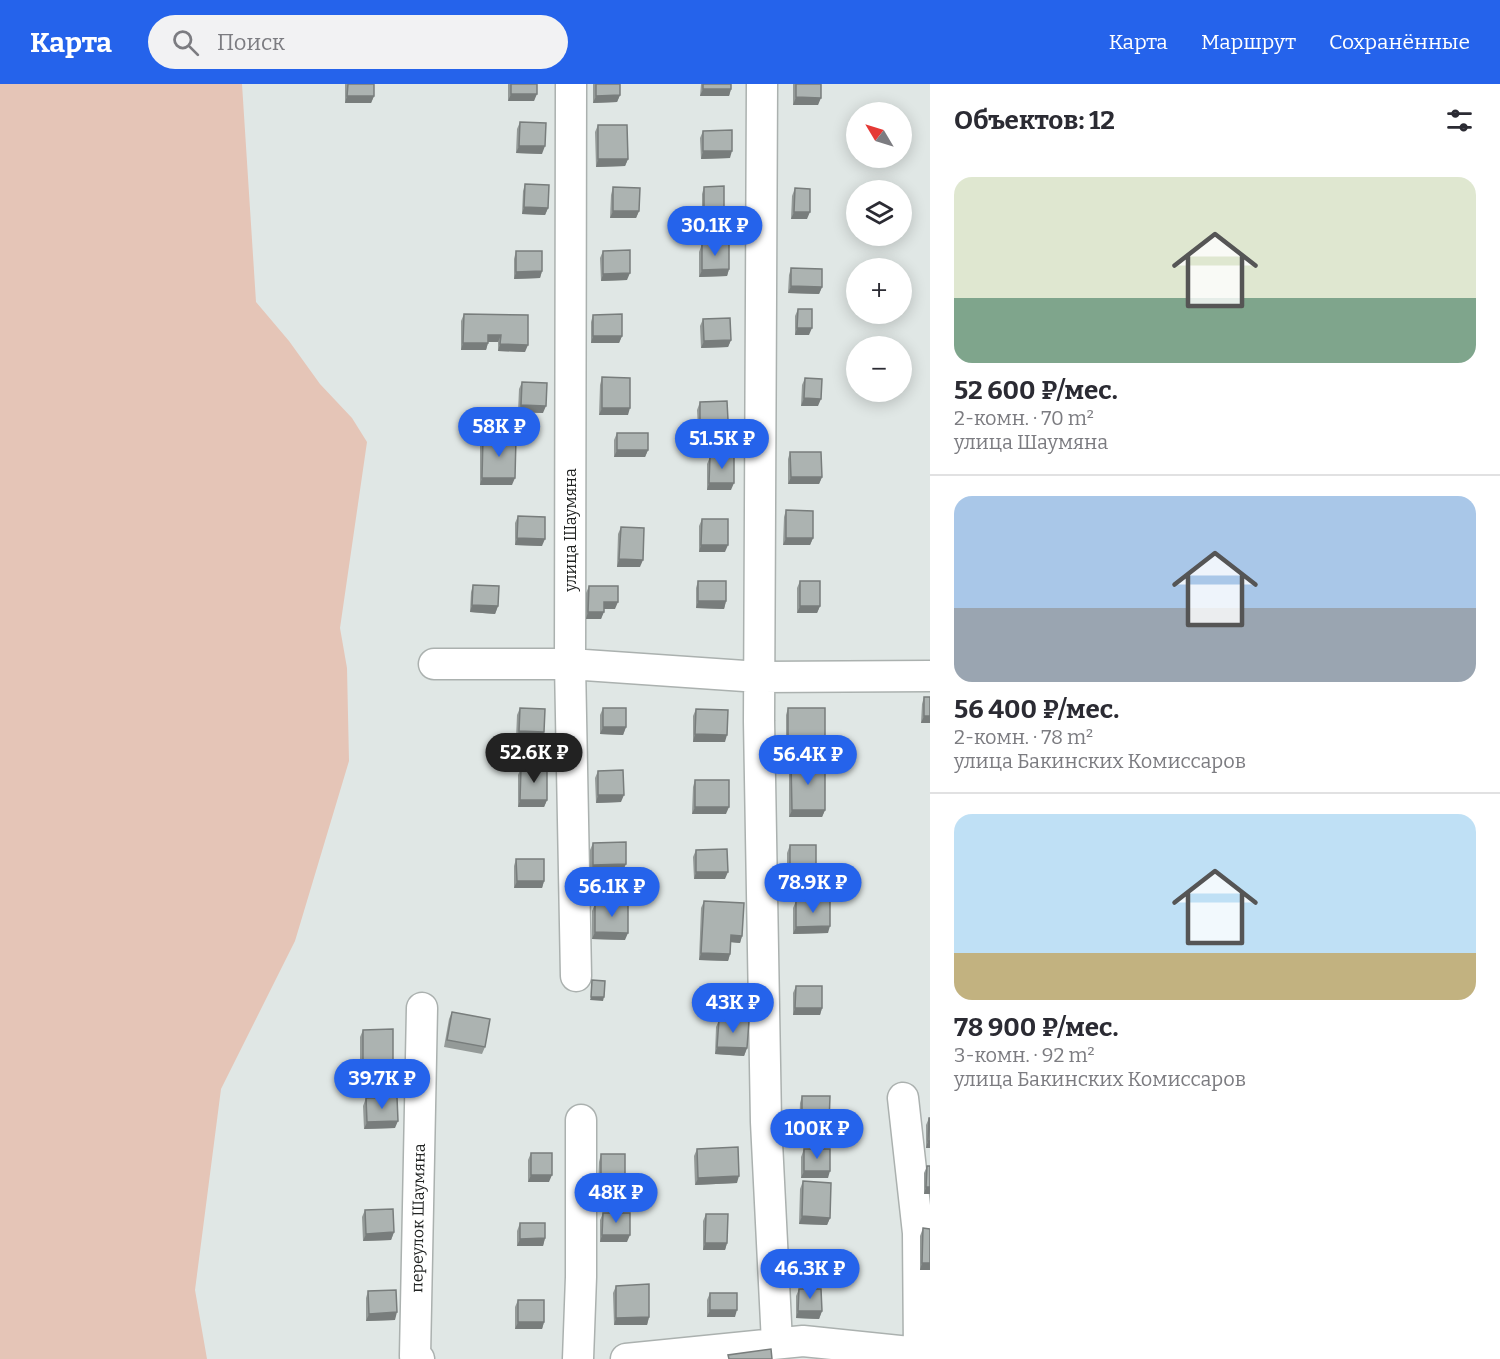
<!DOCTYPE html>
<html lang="ru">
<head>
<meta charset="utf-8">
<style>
  :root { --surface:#fff; --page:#f2f2f3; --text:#2b2b33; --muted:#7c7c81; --line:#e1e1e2; --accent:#2563eb }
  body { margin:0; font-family:Bitter,serif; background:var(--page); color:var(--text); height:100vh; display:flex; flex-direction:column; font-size:22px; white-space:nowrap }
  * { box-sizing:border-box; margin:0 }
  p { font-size:20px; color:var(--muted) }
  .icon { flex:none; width:33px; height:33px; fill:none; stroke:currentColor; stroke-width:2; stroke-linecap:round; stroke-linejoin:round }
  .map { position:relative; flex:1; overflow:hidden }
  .details { display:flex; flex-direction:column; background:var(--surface); width:570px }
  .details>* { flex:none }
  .needle { width:39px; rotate:308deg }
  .buttons { position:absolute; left:846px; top:18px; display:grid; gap:12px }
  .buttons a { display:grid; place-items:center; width:66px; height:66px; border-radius:50%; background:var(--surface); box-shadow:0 3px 15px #0003; font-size:30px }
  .price { position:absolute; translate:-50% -51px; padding:0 14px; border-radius:21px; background:var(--accent); color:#fff; font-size:20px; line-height:39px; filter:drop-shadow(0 2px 3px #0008) }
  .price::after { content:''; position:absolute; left:50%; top:36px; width:18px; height:14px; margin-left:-9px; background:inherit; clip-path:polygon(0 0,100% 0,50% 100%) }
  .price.active { background:#222; color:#fff }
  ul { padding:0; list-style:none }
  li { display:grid; align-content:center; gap:12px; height:318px; padding:0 24px }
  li+li { border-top:2px solid var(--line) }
  li span { display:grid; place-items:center; height:186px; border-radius:18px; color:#555 }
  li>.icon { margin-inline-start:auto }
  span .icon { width:108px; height:108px; fill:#fffc; stroke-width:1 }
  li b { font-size:26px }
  h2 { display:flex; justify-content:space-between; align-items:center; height:72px; padding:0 24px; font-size:26px }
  header { display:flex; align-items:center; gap:36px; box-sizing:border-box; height:84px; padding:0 30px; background:var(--accent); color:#fff }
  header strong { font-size:28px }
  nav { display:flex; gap:33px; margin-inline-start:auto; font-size:21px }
  .search { width:420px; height:54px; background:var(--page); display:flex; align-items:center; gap:15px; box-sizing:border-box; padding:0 21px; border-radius:33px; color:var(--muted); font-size:22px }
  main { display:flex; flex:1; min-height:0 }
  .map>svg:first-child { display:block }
  .green { fill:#e5c5b7 }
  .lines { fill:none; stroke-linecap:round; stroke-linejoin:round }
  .minor-casing { stroke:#abb1af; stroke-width:33 }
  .minor { stroke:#fff; stroke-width:30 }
  .wall { fill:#949a98 }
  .shaded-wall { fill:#787d7c }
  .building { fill:#acb3b1; stroke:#787d7c; stroke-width:1.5 }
  .labels { text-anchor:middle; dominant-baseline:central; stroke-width:4.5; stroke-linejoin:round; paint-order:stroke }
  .street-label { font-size:16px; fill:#222423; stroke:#fff }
</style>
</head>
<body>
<header>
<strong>Карта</strong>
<div class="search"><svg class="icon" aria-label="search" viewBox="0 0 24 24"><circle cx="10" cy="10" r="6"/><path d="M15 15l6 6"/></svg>Поиск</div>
<nav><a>Карта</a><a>Маршрут</a><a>Сохранённые</a></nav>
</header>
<main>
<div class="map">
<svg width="930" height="1275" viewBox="0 0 930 1275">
  <rect width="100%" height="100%" fill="#e0e7e5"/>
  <path class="green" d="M 0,0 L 242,0 L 256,218 L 289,257 L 320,300 L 352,334 L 367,358 L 340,544 L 347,584 L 349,677 L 295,857 L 221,1005 L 195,1206 L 207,1275 L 0,1275 Z"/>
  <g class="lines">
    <g class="minor-casing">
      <path id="minor" d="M 571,0 L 570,580 L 576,892
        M 762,0 L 759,637 L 766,1038 L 777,1259
        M 434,580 L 570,580 L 759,593 L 930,592
        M 903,1014 L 918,1149 L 919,1269
        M 419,1275 L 415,1272 L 422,924
        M 578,1275 L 581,1193 L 581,1036
        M 626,1275 L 803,1257 L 930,1270"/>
    </g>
    <use href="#minor" class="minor"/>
  </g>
  <path class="wall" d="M 337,0 L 374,0 L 374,12 L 371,19 L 345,19 L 345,0 Z
    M 508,0 L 537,0 L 534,17 L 508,17 Z
    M 593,0 L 620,0 L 620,11 L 617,18 L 593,19 Z
    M 701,0 L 731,0 L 731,5 L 729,12 L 700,12 Z
    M 793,0 L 821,0 L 818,21 L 793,21 Z
    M 520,38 L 542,70 L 516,69 L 517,45 Z
    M 598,41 L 628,75 L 625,82 L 596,83 L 595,48 Z
    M 703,47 L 730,74 L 701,75 L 700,54 Z
    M 525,100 L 548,124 L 545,131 L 522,130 L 523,107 Z
    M 613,103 L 639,127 L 636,134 L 610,134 L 611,111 Z
    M 704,103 L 724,125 L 722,132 L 702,132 L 702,110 Z
    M 795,104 L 807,135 L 791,135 L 792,112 Z
    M 702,160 L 729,185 L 727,192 L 699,193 L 699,168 Z
    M 516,167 L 542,187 L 540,194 L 514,195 L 514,175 Z
    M 603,167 L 627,196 L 601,197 L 600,174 Z
    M 791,184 L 822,203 L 819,210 L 788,209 L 789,191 Z
    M 798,225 L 809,251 L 795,251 L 795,232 Z
    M 464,230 L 528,231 L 525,268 L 498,267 L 498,258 L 488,258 L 486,266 L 461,266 L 461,237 Z
    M 593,231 L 622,252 L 619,259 L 591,259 L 591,238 Z
    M 703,235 L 731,256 L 728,263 L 701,264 L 700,242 Z
    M 602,293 L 628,331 L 599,331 L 600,301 Z
    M 805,294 L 818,322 L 801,322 L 802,301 Z
    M 522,298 L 543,329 L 518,328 L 519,305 Z
    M 700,318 L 728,336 L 725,343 L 698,344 L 697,326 Z
    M 617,349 L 648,366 L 645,373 L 614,373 L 614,356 Z
    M 483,353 L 512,401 L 480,401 L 480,360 Z
    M 790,368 L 822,393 L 819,400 L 788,400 L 788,375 Z
    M 710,373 L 731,406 L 707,406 L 707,380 Z
    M 786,426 L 813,454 L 810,461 L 783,461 L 784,433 Z
    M 518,432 L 542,462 L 515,461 L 515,439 Z
    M 702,435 L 725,468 L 699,468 L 699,442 Z
    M 621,443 L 640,483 L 617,483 L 618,450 Z
    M 698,497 L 726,517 L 724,525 L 696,524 L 696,504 Z
    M 800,497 L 820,522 L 817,529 L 797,529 L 797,504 Z
    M 473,501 L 498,522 L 495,530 L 470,528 L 471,508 Z
    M 589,502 L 615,525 L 604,525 L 601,535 L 586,535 L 586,509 Z
    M 924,613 L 930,613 L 930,639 L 921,639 L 922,620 Z
    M 520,624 L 542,655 L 516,654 L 517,631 Z
    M 603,624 L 626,643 L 623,651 L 600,650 L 600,631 Z
    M 788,624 L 822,662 L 786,662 L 786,631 Z
    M 696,625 L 725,658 L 693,658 L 693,632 Z
    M 791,679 L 825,726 L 822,733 L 789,733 L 789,686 Z
    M 521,684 L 547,716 L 544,723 L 518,723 L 518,691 Z
    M 598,687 L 621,718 L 596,719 L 595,694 Z
    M 695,696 L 726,730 L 692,730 L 693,703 Z
    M 593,759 L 623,787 L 590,788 L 590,766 Z
    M 790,761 L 814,791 L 787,791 L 787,769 Z
    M 696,766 L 725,795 L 694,795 L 693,773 Z
    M 516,775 L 544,797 L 542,804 L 514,804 L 514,782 Z
    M 704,817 L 742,852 L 740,859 L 731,858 L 730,870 L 728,877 L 699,876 L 701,824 Z
    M 796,817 L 828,849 L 793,850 L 793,824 Z
    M 595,820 L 625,856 L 592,855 L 592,827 Z
    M 796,902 L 822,924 L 820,931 L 793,931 L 793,909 Z
    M 452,928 L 485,963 L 482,970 L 444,963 L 449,935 Z
    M 719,936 L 747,964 L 744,972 L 715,970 L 716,943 Z
    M 363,946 L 393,981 L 390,988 L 360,988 L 360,953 Z
    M 802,1012 L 827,1047 L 799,1047 L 800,1019 Z
    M 366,1014 L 395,1044 L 364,1045 L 363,1022 Z
    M 929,1034 L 930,1064 L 926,1064 L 926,1041 Z
    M 697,1065 L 737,1099 L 695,1101 L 694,1072 Z
    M 804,1065 L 828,1094 L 801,1094 L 801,1073 Z
    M 531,1069 L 549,1098 L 528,1098 L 528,1076 Z
    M 601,1070 L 622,1100 L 598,1100 L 599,1078 Z
    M 927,1082 L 930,1110 L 924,1110 L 924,1089 Z
    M 803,1097 L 830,1134 L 827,1141 L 799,1140 L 800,1105 Z
    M 365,1126 L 394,1148 L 391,1156 L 363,1157 L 362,1133 Z
    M 603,1129 L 627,1158 L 600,1158 L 600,1136 Z
    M 706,1130 L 727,1159 L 725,1166 L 703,1166 L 703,1137 Z
    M 520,1139 L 545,1154 L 543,1162 L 517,1162 L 517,1147 Z
    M 923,1144 L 930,1145 L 930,1186 L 920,1186 L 920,1152 Z
    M 616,1202 L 649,1233 L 647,1241 L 614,1241 L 613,1209 Z
    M 799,1205 L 822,1227 L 819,1235 L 796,1234 L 796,1212 Z
    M 368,1207 L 395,1236 L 366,1237 L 366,1214 Z
    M 710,1209 L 735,1233 L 707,1233 L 707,1216 Z
    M 518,1216 L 544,1238 L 542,1245 L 515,1245 L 515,1223 Z"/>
  <path class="shaded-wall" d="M 703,5 L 731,5 L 729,12 L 700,12 Z
    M 511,10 L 537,10 L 534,17 L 508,17 Z
    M 620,11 L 617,18 L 593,19 L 596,12 Z
    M 347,12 L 374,12 L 371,19 L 345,19 Z
    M 796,13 L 821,14 L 818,21 L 793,21 Z
    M 519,62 L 545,62 L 542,70 L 516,69 Z
    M 703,67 L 732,67 L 730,74 L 701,75 Z
    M 598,75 L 628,75 L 625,82 L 596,83 Z
    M 524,123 L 548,124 L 545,131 L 522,130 Z
    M 704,125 L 724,125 L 722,132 L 702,132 Z
    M 613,127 L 639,127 L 636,134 L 610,134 Z
    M 794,128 L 810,128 L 807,135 L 791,135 Z
    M 729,185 L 727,192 L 699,193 L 702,186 Z
    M 542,187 L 540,194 L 514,195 L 516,188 Z
    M 630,189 L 627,196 L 601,197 L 603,190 Z
    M 791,202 L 822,203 L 819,210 L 788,209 Z
    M 797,244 L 812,244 L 809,251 L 795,251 Z
    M 488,251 L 501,251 L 498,258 L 486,258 Z
    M 593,252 L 622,252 L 619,259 L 591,259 Z
    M 731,256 L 728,263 L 701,264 L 704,257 Z
    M 463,259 L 488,259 L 486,266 L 461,266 Z
    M 500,260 L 528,261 L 525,268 L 498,267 Z
    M 804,314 L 821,315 L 818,322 L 801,322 Z
    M 521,321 L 546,322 L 543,329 L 518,328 Z
    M 602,324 L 630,324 L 628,331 L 599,331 Z
    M 728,336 L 725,343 L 698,344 L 700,337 Z
    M 617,366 L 648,366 L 645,373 L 614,373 Z
    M 791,393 L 822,393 L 819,400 L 788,400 Z
    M 482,394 L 515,394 L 512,401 L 480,401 Z
    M 709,399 L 734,399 L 731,406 L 707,406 Z
    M 517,454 L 545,455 L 542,462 L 515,461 Z
    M 786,454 L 813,454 L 810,461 L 783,461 Z
    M 701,461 L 728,461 L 725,468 L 699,468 Z
    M 619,475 L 643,476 L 640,483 L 617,483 Z
    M 698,517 L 726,517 L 724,525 L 696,524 Z
    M 604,518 L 618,518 L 615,525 L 602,525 Z
    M 472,521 L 498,522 L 495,530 L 470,528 Z
    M 800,522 L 820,522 L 817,529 L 797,529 Z
    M 588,528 L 604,528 L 601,535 L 586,535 Z
    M 924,632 L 930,632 L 930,639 L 921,639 Z
    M 603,643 L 626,643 L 623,651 L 600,650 Z
    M 519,647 L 544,648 L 542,655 L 516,654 Z
    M 695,650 L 727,651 L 725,658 L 693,658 Z
    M 788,655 L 825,655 L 822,662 L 786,662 Z
    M 598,711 L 624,711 L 621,718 L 596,719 Z
    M 520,716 L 547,716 L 544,723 L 518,723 Z
    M 695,723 L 729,723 L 726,730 L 692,730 Z
    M 792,726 L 825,726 L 822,733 L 789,733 Z
    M 626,780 L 623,787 L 590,788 L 593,781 Z
    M 816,783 L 814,791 L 787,791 L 790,784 Z
    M 696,788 L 728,788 L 725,795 L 694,795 Z
    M 517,797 L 544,797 L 542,804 L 514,804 Z
    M 830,842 L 828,849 L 793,850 L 796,843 Z
    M 595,848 L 628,849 L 625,856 L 592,855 Z
    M 731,851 L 742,852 L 740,859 L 729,858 Z
    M 701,869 L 730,870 L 728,877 L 699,876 Z
    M 591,913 L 604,913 L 603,917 L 590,916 Z
    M 795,924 L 822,924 L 820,931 L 793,931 Z
    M 717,963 L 747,964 L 744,972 L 715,970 Z
    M 363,981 L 393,981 L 390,988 L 360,988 Z
    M 398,1037 L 395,1044 L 364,1045 L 367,1038 Z
    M 802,1040 L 829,1040 L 827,1047 L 799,1047 Z
    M 928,1057 L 930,1057 L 930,1064 L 926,1064 Z
    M 804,1087 L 830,1087 L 828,1094 L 801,1094 Z
    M 531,1091 L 552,1091 L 549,1098 L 528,1098 Z
    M 625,1092 L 622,1100 L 598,1100 L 601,1093 Z
    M 739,1092 L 737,1099 L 695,1101 L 698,1094 Z
    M 926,1103 L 930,1103 L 930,1110 L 924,1110 Z
    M 802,1132 L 830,1134 L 827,1141 L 799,1140 Z
    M 394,1148 L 391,1156 L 363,1157 L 366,1150 Z
    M 602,1151 L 630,1151 L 627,1158 L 600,1158 Z
    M 545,1154 L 543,1162 L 517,1162 L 520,1155 Z
    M 705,1159 L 727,1159 L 725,1166 L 703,1166 Z
    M 922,1179 L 930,1179 L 930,1186 L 920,1186 Z
    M 710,1226 L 737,1226 L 735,1233 L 707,1233 Z
    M 798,1227 L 822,1227 L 819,1235 L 796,1234 Z
    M 397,1228 L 395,1236 L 366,1237 L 369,1230 Z
    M 649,1233 L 647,1241 L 614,1241 L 616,1234 Z
    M 518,1238 L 544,1238 L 542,1245 L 515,1245 Z"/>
  <path class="building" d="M 348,0 L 374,0 L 374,12 L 347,12 Z
    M 511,0 L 537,0 L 537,10 L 511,10 Z
    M 596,0 L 620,0 L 620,11 L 596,12 Z
    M 703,0 L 731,0 L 731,5 L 703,5 Z
    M 796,0 L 821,0 L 821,14 L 796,13 Z
    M 520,38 L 546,39 L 545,62 L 519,62 Z
    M 598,41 L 627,41 L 628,75 L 598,75 Z
    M 732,46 L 732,67 L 703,67 L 703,47 Z
    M 525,100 L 549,101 L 548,124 L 524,123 Z
    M 724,102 L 724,125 L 704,125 L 704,103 Z
    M 613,103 L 640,104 L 639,127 L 613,127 Z
    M 795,104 L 810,105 L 810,128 L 794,128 Z
    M 702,160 L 729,160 L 729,185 L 702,186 Z
    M 630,166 L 630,189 L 603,190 L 603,167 Z
    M 516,167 L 542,167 L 542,187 L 516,188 Z
    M 791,184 L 822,185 L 822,203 L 791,202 Z
    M 798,225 L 812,225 L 812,244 L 797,244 Z
    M 464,230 L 528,231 L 528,261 L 500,260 L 501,251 L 488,251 L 488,259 L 463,259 Z
    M 622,230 L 622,252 L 593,252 L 593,231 Z
    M 730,234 L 731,256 L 704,257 L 703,235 Z
    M 602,293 L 630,294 L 630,324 L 602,324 Z
    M 805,294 L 822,295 L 821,315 L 804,314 Z
    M 522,298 L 547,299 L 546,322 L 521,321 Z
    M 727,317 L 728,336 L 700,337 L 700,318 Z
    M 617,349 L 648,349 L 648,366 L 617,366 Z
    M 483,353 L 516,354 L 515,394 L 482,394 Z
    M 790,368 L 821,368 L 822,393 L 791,393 Z
    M 734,372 L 734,399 L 709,399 L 710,373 Z
    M 786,426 L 813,427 L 813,454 L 786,454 Z
    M 518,432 L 545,433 L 545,455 L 517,454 Z
    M 702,435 L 728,435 L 728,461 L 701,461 Z
    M 621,443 L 644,444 L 643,476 L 619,475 Z
    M 698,497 L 726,497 L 726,517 L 698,517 Z
    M 800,497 L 820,497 L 820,522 L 800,522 Z
    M 473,501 L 499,502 L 498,522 L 472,521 Z
    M 589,502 L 618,502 L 618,518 L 604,518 L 604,528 L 588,528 Z
    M 924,613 L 930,613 L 930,632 L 924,632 Z
    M 520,624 L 545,625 L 544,648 L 519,647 Z
    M 603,624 L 626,624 L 626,643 L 603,643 Z
    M 788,624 L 825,624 L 825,655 L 788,655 Z
    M 696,625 L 728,626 L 727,651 L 695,650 Z
    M 825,678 L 825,726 L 792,726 L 791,679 Z
    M 521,684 L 547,684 L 547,716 L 520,716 Z
    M 623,686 L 624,711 L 598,711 L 598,687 Z
    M 695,696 L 729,696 L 729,723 L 695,723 Z
    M 626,758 L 626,780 L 593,781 L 593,759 Z
    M 790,761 L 816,761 L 816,783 L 790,784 Z
    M 727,765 L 728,788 L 696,788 L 696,766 Z
    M 516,775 L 544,775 L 544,797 L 517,797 Z
    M 830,816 L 830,842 L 796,843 L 796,817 Z
    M 704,817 L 744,819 L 742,852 L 731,851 L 730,870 L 701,869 Z
    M 595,820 L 628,821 L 628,849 L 595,848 Z
    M 592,896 L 605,897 L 604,913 L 591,913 Z
    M 796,902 L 822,902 L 822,924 L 795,924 Z
    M 452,928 L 490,935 L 485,963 L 447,956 Z
    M 719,936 L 749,937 L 747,964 L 717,963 Z
    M 393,945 L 393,981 L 363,981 L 363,946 Z
    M 802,1012 L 830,1012 L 829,1040 L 802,1040 Z
    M 397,1013 L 398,1037 L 367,1038 L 366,1014 Z
    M 929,1034 L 930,1034 L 930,1057 L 928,1057 Z
    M 738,1063 L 739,1092 L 698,1094 L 697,1065 Z
    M 804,1065 L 830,1065 L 830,1087 L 804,1087 Z
    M 531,1069 L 552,1069 L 552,1091 L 531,1091 Z
    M 601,1070 L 625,1070 L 625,1092 L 601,1093 Z
    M 927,1082 L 930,1082 L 930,1103 L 926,1103 Z
    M 803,1097 L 831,1099 L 830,1134 L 802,1132 Z
    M 393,1125 L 394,1148 L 366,1150 L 365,1126 Z
    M 603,1129 L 630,1129 L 630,1151 L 602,1151 Z
    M 706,1130 L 728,1130 L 727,1159 L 705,1159 Z
    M 520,1139 L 545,1139 L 545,1154 L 520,1155 Z
    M 923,1144 L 930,1145 L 930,1179 L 922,1179 Z
    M 649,1200 L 649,1233 L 616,1234 L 616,1202 Z
    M 799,1205 L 821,1205 L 822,1227 L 798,1227 Z
    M 396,1206 L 397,1228 L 369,1230 L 368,1207 Z
    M 710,1209 L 737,1209 L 737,1226 L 710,1226 Z
    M 518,1216 L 544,1216 L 544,1238 L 518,1238 Z
    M 771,1265 L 772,1275 L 729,1275 L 728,1271 Z"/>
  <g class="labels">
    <g class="street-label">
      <text transform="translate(570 446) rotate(-90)">улица Шаумяна</text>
      <text transform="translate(418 1134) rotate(-89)">переулок Шаумяна</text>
    </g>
  </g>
</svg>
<div class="buttons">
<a><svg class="needle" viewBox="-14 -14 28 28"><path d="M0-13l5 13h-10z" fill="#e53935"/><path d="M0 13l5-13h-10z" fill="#7c7c81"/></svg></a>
<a><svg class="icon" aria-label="layers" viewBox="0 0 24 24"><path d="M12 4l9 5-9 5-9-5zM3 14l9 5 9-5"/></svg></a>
<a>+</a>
<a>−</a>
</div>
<b class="price" style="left:715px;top:173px">30.1K ₽</b>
<b class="price" style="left:499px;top:374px">58K ₽</b>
<b class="price" style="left:722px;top:386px">51.5K ₽</b>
<b class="price active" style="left:534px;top:700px">52.6K ₽</b>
<b class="price" style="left:808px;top:702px">56.4K ₽</b>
<b class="price" style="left:813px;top:830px">78.9K ₽</b>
<b class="price" style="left:612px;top:834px">56.1K ₽</b>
<b class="price" style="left:733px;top:950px">43K ₽</b>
<b class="price" style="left:382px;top:1026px">39.7K ₽</b>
<b class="price" style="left:817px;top:1076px">100K ₽</b>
<b class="price" style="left:616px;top:1140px">48K ₽</b>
<b class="price" style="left:810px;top:1216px">46.3K ₽</b>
</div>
<section class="details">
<h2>Объектов: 12<svg class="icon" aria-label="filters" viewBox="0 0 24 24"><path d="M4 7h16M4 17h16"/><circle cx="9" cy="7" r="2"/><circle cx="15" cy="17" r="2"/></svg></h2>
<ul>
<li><span style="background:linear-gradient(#dfe7d0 65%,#7fa58c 0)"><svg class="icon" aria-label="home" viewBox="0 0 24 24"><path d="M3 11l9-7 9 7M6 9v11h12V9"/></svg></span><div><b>52 600 ₽/мес.</b><p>2-комн. · 70 m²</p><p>улица Шаумяна</p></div></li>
<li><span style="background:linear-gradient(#a9c7e8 60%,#9aa5b1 0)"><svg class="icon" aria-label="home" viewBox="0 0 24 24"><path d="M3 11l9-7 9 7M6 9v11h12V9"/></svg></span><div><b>56 400 ₽/мес.</b><p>2-комн. · 78 m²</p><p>улица Бакинских Комиссаров</p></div></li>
<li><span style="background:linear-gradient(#bfe0f5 75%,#c2b280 0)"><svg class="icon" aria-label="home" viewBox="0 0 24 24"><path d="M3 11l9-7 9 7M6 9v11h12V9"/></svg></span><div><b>78 900 ₽/мес.</b><p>3-комн. · 92 m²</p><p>улица Бакинских Комиссаров</p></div></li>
</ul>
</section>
</main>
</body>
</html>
